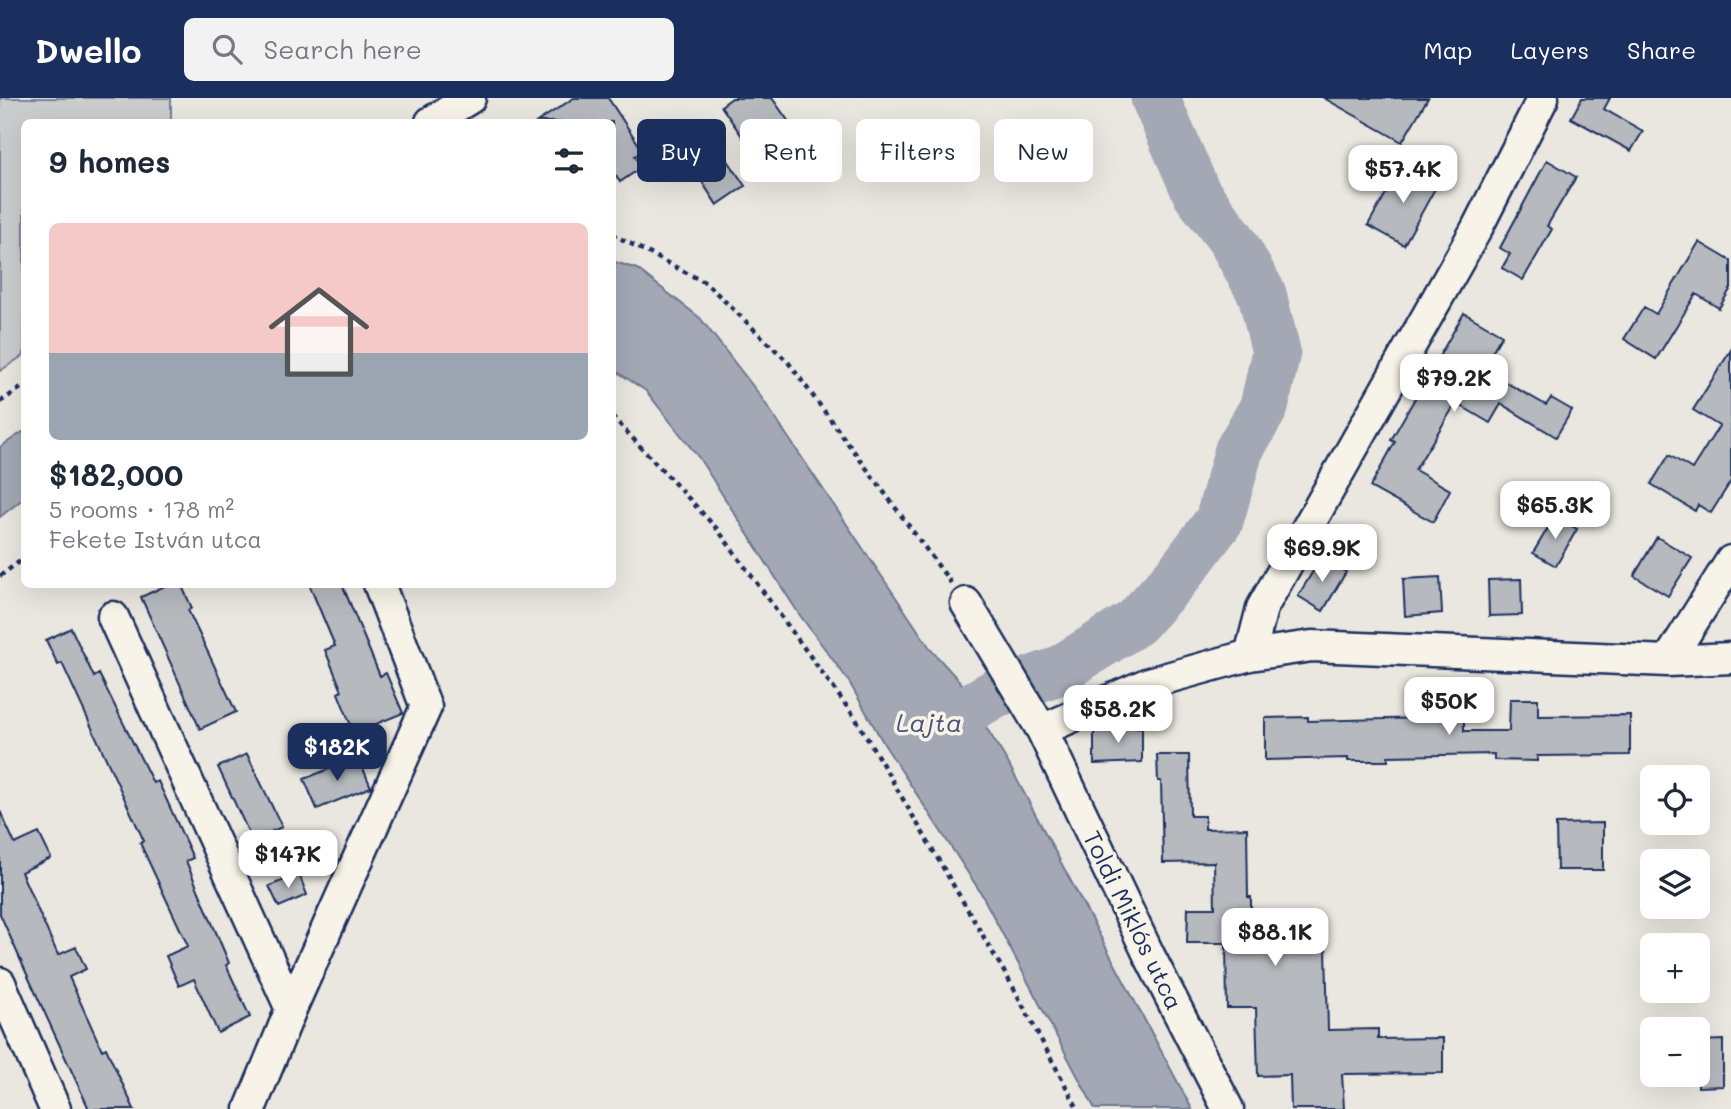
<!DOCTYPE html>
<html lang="en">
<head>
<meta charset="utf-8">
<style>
  :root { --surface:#fff; --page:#f2f2f3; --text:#1f2937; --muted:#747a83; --line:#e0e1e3; --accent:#1b2f5e }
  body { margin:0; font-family:Mali,sans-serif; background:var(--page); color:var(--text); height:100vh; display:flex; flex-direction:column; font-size:26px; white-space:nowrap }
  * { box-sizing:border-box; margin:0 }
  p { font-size:23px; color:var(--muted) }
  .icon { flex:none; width:38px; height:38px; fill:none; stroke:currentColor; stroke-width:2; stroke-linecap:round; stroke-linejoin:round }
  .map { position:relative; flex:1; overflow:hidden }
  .drawer { position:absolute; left:21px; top:21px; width:595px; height:469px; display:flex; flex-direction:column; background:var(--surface); border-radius:10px; box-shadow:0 7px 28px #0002 }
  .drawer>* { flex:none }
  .banner { position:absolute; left:637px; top:21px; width:665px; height:63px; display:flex; gap:14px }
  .buttons { position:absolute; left:1640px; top:667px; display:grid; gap:14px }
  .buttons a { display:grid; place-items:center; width:70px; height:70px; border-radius:10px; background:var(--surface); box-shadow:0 7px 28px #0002; font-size:35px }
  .price { position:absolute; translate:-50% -60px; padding:0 16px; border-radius:14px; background:#fff; color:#222; font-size:23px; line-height:46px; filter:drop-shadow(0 2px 4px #0008) }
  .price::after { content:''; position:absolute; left:50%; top:42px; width:21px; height:16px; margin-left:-10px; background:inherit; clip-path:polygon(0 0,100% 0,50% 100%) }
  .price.current { background:var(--accent); color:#fff }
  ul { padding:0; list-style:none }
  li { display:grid; align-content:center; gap:14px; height:371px; padding:0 28px }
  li+li { border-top:2px solid var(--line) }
  li span { display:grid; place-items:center; height:217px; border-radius:10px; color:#555 }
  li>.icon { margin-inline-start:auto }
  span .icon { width:126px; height:126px; fill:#fffc; stroke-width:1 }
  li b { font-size:30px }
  h2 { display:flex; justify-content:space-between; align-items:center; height:84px; padding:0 28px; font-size:30px }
  .pill { padding:0 24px; border-radius:10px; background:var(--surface); box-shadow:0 7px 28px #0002; font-size:24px; line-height:63px }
  .pill.current { background:var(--accent); color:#fff }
  header { display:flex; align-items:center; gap:42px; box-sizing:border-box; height:98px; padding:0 35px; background:var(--accent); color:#fff }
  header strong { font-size:33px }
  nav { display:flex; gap:38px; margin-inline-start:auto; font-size:24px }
  .search { width:490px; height:63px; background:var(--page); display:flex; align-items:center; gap:18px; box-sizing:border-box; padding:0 24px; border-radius:10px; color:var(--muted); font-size:26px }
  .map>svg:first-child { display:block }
  .green { fill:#cbcccd; stroke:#737e96; stroke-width:2 }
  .water { fill:#a3a8b4; stroke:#6d7892; stroke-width:2 }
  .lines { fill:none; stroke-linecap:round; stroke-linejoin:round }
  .river { stroke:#a3a8b4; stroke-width:49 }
  .building { fill:#b6babf; stroke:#1b2f5e; stroke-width:2 }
  .minor-casing { stroke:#1b2f5e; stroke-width:35 }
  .path { stroke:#1b2f5e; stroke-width:4.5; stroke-dasharray:5 5; stroke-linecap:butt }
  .minor { stroke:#f7f3e8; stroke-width:30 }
  .labels { text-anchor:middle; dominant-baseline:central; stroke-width:7; stroke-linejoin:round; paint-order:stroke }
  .street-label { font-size:24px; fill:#1b2f5e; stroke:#f7f3e8 }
  .water-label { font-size:26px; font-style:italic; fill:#445378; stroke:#f7f3e8 }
</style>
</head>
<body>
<header>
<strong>Dwello</strong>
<div class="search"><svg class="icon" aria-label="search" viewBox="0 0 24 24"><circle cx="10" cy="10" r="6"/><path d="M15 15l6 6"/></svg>Search here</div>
<nav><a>Map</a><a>Layers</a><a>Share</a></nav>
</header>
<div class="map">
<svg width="1731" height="1011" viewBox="0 0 1731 1011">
  <rect width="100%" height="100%" fill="#eae7e0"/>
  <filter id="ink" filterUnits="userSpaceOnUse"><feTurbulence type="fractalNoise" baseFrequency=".0143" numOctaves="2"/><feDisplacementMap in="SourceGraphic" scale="14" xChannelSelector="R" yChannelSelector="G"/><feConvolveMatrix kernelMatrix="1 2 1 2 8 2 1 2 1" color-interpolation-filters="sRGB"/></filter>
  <g filter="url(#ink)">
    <path class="green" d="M 0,0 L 171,0 L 171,24 L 24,24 L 24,257 L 0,273 Z"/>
    <path class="water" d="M 612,163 L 637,171 L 700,220 L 759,296 L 932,553 L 973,598 L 999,587 L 1013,602 L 981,621 L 1007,663 L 1192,1011 L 1095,1011 L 981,795 L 884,646 L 848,582 L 799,516 L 699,360 L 646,293 L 613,271 Z
      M 24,333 L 24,400 L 0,419 L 0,349 Z"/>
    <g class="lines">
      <path class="river" d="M 970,610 L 994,596 L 1058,573 L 1136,524 L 1179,476 L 1219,423 L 1239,352 L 1264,309 L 1276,254 L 1262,196 L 1232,142 L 1197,96 L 1155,0"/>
    </g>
    <path class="building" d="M 574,0 L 608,0 L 643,53 L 635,58 L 642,69 L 620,84 L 612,72 L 612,24 L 537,24 Z
      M 732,0 L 772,0 L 789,24 L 751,51 L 721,8 Z
      M 1324,0 L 1428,0 L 1402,44 Z
      M 1582,0 L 1610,0 L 1604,11 L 1643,33 L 1631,53 L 1571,20 Z
      M 723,55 L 745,88 L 717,107 L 695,73 Z
      M 1547,62 L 1576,79 L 1547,128 L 1552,131 L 1523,182 L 1502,170 L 1510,156 L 1500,150 Z
      M 1402,67 L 1437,87 L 1404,147 L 1368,127 Z
      M 1699,144 L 1731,163 L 1731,190 L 1719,210 L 1696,196 L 1656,261 L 1624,241 L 1644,209 L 1656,216 Z
      M 1464,215 L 1502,237 L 1482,271 L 1546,307 L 1551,300 L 1572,312 L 1556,339 L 1501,306 L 1490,325 L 1456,305 L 1415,372 L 1450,392 L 1433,424 L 1370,389 L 1395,344 L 1391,342 Z
      M 1731,252 L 1731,383 L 1711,415 L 1698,407 L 1695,413 L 1651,386 L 1669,357 L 1692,371 L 1719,328 L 1693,312 Z
      M 1555,418 L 1577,431 L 1556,468 L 1533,455 Z
      M 1657,439 L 1692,460 L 1668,498 L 1634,478 Z
      M 1321,460 L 1346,474 L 1323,513 L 1298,498 Z
      M 1440,479 L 1442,515 L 1405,518 L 1403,481 Z
      M 1521,481 L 1522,517 L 1489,518 L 1488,482 Z
      M 169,486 L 181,486 L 192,510 L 188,512 L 236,614 L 200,631 L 141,499 Z
      M 309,486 L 342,486 L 380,578 L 386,575 L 403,615 L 354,635 L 338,595 L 342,593 L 325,552 L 335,548 Z
      M 71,530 L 94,579 L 99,576 L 153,685 L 158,683 L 193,760 L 186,763 L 229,865 L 226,867 L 250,919 L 218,935 L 194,881 L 179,888 L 166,858 L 188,848 L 140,745 L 144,743 L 62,565 L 58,567 L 46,542 Z
      M 1510,601 L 1538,601 L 1538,618 L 1630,617 L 1630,657 L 1537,658 L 1537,663 L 1494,662 L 1494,656 L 1388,658 L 1388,663 L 1348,663 L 1348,660 L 1265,662 L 1265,620 L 1308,619 L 1308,623 L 1464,619 L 1464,633 L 1509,633 Z
      M 1142,629 L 1142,664 L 1094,666 L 1094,630 Z
      M 247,656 L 282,729 L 252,742 L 218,669 Z
      M 1157,657 L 1189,657 L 1190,718 L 1205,718 L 1205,731 L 1247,730 L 1248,799 L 1251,799 L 1251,814 L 1266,814 L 1266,850 L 1326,849 L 1328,932 L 1378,931 L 1378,941 L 1443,940 L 1443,975 L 1342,976 L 1344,1011 L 1291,1011 L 1290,977 L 1258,978 L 1256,910 L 1227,910 L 1226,845 L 1187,845 L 1188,810 L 1215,810 L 1214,764 L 1163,765 L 1161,683 L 1158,683 Z
      M 358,659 L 371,689 L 317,711 L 304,681 Z
      M 0,713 L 15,746 L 39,735 L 51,760 L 21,774 L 58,857 L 76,849 L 86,871 L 69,879 L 102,952 L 106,950 L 134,1011 L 89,1011 L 25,872 L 0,816 Z
      M 1603,725 L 1603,772 L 1557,772 L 1556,726 Z
      M 299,776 L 307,797 L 279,809 L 269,788 Z
      M 1723,942 L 1723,988 L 1698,989 L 1698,943 Z"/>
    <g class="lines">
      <g class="minor-casing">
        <path id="minor" d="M 431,24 L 470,0
          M 966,505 L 1042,632 L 1149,857 L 1228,1011
          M 113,519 L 291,911
          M 1250,557 L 1262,510 L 1476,132 L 1543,0
          M 1668,563 L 1731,463
          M 1042,632 L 1149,585 L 1250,557 L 1312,548 L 1668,563 L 1731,560
          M 0,885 L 55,1011
          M 250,1011 L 291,911 L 426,609 L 379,486"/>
      </g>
      <path class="path" d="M 612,136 L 706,185 L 788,264 L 951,485
        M 0,304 L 24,288
        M 612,318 L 718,432 L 856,621 L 1013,889 L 1078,1011
        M 0,478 L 24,460"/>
      <use href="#minor" class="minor"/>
    </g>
  </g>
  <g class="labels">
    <g class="street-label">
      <text transform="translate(1134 822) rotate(64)">Toldi Miklós utca</text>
    </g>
    <g class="water-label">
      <text x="929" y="624">Lajta</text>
    </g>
  </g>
</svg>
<div class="buttons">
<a><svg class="icon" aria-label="locate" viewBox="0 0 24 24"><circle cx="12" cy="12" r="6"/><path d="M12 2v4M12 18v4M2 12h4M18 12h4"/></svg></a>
<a><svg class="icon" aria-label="layers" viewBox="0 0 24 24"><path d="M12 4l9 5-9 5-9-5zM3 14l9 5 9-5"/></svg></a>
<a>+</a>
<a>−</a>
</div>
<b class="price" style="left:1403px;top:107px">$57.4K</b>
<b class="price" style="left:1454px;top:316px">$79.2K</b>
<b class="price" style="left:1555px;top:443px">$65.3K</b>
<b class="price" style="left:1322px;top:486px">$69.9K</b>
<b class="price" style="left:1449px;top:639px">$50K</b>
<b class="price" style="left:1118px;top:647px">$58.2K</b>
<b class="price current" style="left:337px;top:685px">$182K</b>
<b class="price" style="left:288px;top:792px">$147K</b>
<b class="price" style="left:1275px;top:870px">$88.1K</b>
<div class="banner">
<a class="pill current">Buy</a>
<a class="pill">Rent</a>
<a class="pill">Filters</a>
<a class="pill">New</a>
</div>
<section class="drawer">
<h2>9 homes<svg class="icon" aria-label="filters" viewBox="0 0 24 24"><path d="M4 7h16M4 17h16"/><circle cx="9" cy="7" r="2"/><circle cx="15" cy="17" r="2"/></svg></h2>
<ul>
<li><span style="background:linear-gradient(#f6c9c9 60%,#9aa5b1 0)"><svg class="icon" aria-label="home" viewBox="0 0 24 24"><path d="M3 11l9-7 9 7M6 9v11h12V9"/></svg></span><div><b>$182,000</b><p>5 rooms · 178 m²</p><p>Fekete István utca</p></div></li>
</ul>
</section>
</div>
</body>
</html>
